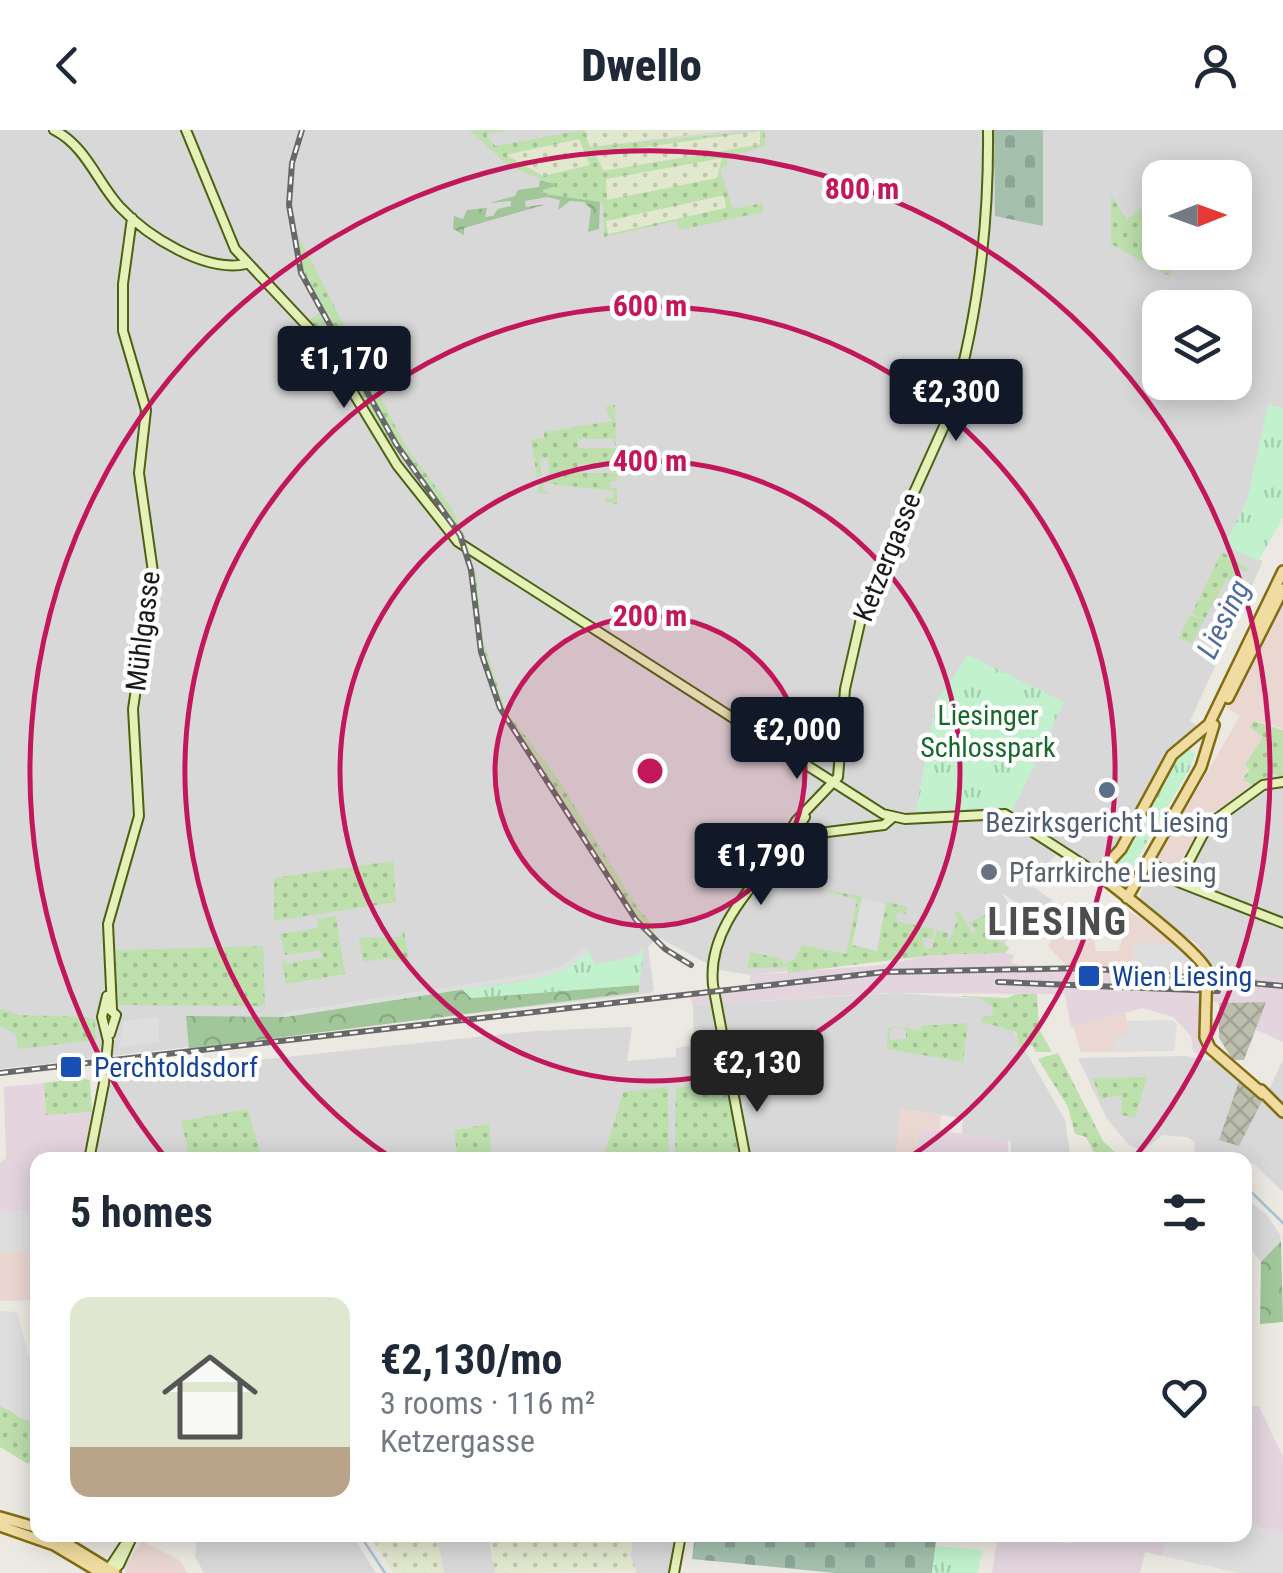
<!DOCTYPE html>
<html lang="en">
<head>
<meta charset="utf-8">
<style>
  :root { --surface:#fff; --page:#f6f6f7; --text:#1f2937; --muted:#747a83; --line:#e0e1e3; --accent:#111827 }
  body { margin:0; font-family:"Roboto Condensed",sans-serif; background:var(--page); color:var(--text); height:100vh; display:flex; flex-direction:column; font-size:38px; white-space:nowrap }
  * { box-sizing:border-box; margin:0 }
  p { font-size:32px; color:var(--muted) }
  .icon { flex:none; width:55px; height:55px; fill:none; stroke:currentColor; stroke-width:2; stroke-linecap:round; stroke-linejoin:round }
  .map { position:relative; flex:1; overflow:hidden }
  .details { position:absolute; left:30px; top:1022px; width:1222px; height:390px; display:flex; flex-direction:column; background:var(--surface); border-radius:20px; box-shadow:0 5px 25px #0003 }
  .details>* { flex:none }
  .needle { width:65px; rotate:89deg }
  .tools { position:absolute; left:1142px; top:30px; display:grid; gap:20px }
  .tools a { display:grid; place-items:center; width:110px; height:110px; border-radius:20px; background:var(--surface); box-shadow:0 5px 25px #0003; font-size:50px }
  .price { position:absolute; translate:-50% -85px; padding:0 22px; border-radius:10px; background:var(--accent); color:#fff; font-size:32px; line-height:65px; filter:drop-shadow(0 2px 5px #0008) }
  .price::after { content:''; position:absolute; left:50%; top:60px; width:30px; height:22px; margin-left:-15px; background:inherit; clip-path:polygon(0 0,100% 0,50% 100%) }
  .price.active { background:#222; color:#fff }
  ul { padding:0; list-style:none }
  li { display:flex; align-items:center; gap:30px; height:250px; padding:0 40px }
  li+li { border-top:2px solid var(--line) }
  li span { display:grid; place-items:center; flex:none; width:280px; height:200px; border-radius:20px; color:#555 }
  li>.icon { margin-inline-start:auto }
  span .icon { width:120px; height:120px; fill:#fffc; stroke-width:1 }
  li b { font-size:42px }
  h2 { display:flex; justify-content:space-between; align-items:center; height:120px; padding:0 40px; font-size:42px }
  header { display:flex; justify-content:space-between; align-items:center; height:130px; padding:0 40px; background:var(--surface); font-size:45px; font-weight:800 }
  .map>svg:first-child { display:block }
  .residential { fill:#d8d8d8; fill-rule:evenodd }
  .commercial { fill:#ead7d2 }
  .industrial { fill:#e3d4de }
  .construction { fill:url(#construction-cross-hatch) }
  .farmland { fill:url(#farmland-dots) }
  .grass { fill:url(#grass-dots); fill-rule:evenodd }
  .forest { fill:url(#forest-crowns) }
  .cemetery { fill:url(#cemetery-stones) }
  .park { fill:url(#park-tufts) }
  .parking { fill:#dedede }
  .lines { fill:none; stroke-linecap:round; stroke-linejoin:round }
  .stream { stroke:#a6c2d4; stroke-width:2.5 }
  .secondary-casing { stroke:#4c6211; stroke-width:12 }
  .primary-casing { stroke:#806d11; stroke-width:14 }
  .secondary { stroke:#e5f1b9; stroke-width:8 }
  .primary { stroke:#f0dba1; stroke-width:9 }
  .rail-casing { stroke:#686868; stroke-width:6 }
  .rail { stroke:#fff; stroke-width:2.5; stroke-dasharray:8; stroke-linecap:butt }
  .secondary-bridge-casing { stroke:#4c6211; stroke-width:12; stroke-linecap:butt }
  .primary-bridge-casing { stroke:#806d11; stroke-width:14; stroke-linecap:butt }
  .secondary-bridge { stroke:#e5f1b9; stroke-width:8 }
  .primary-bridge { stroke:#f0dba1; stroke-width:9 }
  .ring { fill:none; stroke:#c2185b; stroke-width:5 }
  .service-dot { fill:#5c6f8a; stroke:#fff; stroke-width:4 }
  .worship-dot { fill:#6b7280; stroke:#fff; stroke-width:4 }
  .transit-dot { fill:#1a4fb4; stroke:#fff; stroke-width:4 }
  .labels { text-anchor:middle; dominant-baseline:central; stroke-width:9; stroke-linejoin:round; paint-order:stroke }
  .street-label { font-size:28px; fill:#1a1a1a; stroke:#fff }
  .park-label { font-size:28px; fill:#176a2b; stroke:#fff }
  .service-label { font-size:28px; fill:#4e5e75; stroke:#fff }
  .worship-label { font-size:28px; fill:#5b616d; stroke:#fff; text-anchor:start }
  .transit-label { font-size:28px; fill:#164399; stroke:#fff; text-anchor:start }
  .water-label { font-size:30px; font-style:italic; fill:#536c9e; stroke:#fff }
  .district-label { font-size:38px; font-weight:bold; letter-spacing:2.5px; fill:#4d4d4d; stroke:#fff }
  .centre { fill:#c2185b; stroke:#fff; stroke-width:5 }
  .ring-label { font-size:30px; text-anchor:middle; font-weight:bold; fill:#c2185b; stroke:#fff; stroke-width:9; stroke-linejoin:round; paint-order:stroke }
</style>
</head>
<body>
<header><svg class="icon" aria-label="back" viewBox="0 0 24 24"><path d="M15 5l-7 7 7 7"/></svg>Dwello<svg class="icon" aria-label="person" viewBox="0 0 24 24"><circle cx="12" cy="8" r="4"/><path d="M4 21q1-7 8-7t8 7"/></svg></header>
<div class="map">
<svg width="1283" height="1443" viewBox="0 0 1283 1443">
  <defs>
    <pattern id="construction-cross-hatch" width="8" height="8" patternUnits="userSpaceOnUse" patternTransform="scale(2.5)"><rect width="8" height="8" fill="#bcbeae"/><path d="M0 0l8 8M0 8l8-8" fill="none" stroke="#a1a395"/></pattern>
    <pattern id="farmland-dots" width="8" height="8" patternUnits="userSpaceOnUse" patternTransform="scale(2.5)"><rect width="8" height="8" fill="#e2e8ce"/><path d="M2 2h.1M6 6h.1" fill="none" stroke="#c1c6b0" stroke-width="1.8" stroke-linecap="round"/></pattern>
    <pattern id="grass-dots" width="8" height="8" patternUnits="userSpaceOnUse" patternTransform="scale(2.5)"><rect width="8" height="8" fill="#bde0ac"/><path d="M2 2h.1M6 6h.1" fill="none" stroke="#a2c093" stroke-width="1.8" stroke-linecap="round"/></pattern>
    <pattern id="forest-crowns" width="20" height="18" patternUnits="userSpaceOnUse" patternTransform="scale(2.5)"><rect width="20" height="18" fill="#a0c69a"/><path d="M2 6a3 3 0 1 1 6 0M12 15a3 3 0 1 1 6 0" fill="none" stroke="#89aa84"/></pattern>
    <pattern id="cemetery-stones" width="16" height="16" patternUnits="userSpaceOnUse" patternTransform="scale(2.5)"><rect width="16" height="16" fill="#a5c1ae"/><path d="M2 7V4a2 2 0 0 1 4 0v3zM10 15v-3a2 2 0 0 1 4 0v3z" fill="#8da595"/></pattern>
    <pattern id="park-tufts" width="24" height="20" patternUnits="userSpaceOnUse" patternTransform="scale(2.5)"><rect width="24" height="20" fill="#c1f2cd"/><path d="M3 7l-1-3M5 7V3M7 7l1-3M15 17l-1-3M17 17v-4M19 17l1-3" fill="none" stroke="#a5cfaf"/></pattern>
  </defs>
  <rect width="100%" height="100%" fill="#ebe9e1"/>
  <path class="residential" d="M 0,0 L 1283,0 L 1283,278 L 1269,275 L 1247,371 L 1226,415 L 1263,431 L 1190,591 L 1196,595 L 1187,616 L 1128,718 L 1096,751 L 1056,725 L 1029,754 L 1053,771 L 1039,789 L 1002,763 L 1020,792 L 1005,813 L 1009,818 L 1005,823 L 949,824 L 751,845 L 706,838 L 706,833 L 658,807 L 648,817 L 654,860 L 650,863 L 0,939 ZM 1160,48 L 1235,48 L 1235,122 L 1160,122 ZM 1160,178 L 1235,178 L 1235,252 L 1160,252 Z
    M 1283,617 L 1283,850 L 1215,841 L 1197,814 L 1160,790 L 1139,768 L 1148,744 L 1177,754 L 1197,711 Z
    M 897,863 L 982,869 L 1002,880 L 1065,990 L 1071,1030 L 1011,1030 L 1011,1011 L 962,1006 L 963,988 L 901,979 L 895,1030 L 84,1030 L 92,982 L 110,952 L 123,944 L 535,901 L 628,897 L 632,897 L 627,931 L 676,927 L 676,918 L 694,915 L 693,875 Z
    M 1187,926 L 1209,931 L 1218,926 L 1266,966 L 1283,930 L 1283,1062 L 1255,1035 L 1233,1024 L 1194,1027 L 1195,1012 L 1187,1007 L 1163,1005 L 1143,1021 L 1129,1015 L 1107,989 L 1078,928 Z
    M 1245,1067 L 1267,1085 L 1280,1105 L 1281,1111 L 1261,1132 L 1245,1112 Z
    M 197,1405 L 352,1405 L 376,1443 L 204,1443 L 195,1427 Z
    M 436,1405 L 488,1405 L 495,1443 L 444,1443 Z
    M 635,1405 L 682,1405 L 675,1443 L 636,1443 L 630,1425 Z"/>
  <path class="commercial" d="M 1283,468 L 1283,599 L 1257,591 L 1257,601 L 1263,606 L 1243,649 L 1253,656 L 1208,695 L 1179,748 L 1154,734 L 1240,586 L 1226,577 Z
    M 1129,781 L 1190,823 L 1190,842 L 1066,835 L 1048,816 L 1066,785 L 1093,801 L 1096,821 L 1119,821 Z
    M 1125,883 L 1127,891 L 1174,910 L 1174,921 L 1081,922 L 1073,896 Z
    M 900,979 L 941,985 L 939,1000 L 927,999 L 918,1005 L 916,1030 L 895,1030 Z
    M 37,1121 L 37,1170 L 0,1171 L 0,1122 Z
    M 142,1411 L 179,1430 L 188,1443 L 127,1443 L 124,1437 Z"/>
  <path class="industrial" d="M 1005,823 L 1014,825 L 1011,833 L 1022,835 L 1215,841 L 1283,850 L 1283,912 L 1256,900 L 1265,872 L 1219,873 L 1201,869 L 1199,902 L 1207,925 L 1193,922 L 1191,906 L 1173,887 L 1143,878 L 1071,897 L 1065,864 L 886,863 L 693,875 L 688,862 L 756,854 L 749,852 L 751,845 L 884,835 L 932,825 Z
    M 44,953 L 46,985 L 92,982 L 84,1030 L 38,1030 L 33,1081 L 0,1082 L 0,1033 L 6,1028 L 4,957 Z
    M 927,999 L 1008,1010 L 1008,1030 L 916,1030 L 918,1005 Z
    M 1245,1276 L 1259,1276 L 1283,1327 L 1283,1403 L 1245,1394 Z
    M 998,1405 L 1071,1413 L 1074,1405 L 1167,1405 L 1162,1426 L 1145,1422 L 1140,1443 L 992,1443 Z"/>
  <path class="construction" d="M 1266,872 L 1244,930 L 1233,930 L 1219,908 L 1219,873 Z
    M 1239,951 L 1262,971 L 1239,1016 L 1219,1010 Z"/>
  <path class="farmland" d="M 584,0 L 731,0 L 590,17 Z
    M 760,1 L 761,14 L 603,41 L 595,23 Z
    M 579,9 L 591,35 L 543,46 L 514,34 L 505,24 Z
    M 722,28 L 717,48 L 607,71 L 605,49 Z
    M 725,65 L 727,78 L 608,105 L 606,91 Z
    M 370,1405 L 436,1405 L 444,1443 L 393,1443 Z
    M 488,1405 L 635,1405 L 630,1425 L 637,1441 L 495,1443 Z"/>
  <path class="grass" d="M 469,0 L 509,0 L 486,4 L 495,16 L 584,0 L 590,17 L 764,0 L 766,16 L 727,27 L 727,36 L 720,39 L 733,79 L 763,73 L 763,82 L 679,100 L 677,91 L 604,107 L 603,73 L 544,64 L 543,60 L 556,55 L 509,36 ZM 760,1 L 760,15 L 604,41 L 595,24 ZM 579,9 L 590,35 L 543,46 L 506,25 ZM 722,28 L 717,48 L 607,70 L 606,49 ZM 724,65 L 726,78 L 608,104 L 606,91 Z
    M 1111,64 L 1126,90 L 1160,64 L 1160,122 L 1170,123 L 1171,147 L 1111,114 Z
    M 291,102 L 297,103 L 405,315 L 452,379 L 467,411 L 400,318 L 306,152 Z
    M 319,183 L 399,323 L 395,325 L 357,256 L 309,190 Z
    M 615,275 L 616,316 L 613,309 L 578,309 L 578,318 L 616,318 L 616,324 L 611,325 L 617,334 L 578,334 L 579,343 L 613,343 L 616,335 L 617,351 L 609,352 L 610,358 L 617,358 L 617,374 L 605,372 L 605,368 L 613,368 L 613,361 L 544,353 L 543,360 L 550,364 L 538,362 L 540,352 L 550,351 L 548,328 L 540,329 L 541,346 L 537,347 L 531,310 L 544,308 L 544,302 L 612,291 L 605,277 Z
    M 1222,422 L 1248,438 L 1247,442 L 1238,438 L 1232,450 L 1227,448 L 1191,514 L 1179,508 L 1190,485 L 1201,489 L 1192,483 Z
    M 469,428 L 476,442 L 483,510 L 506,581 L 554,643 L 639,780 L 656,798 L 652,806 L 619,764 L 498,571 L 480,511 Z
    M 1254,591 L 1283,600 L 1283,647 L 1271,643 L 1253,656 L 1243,649 L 1249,639 L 1245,635 L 1263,607 L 1250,597 Z
    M 393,731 L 396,772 L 274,791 L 274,748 Z
    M 814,757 L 862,767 L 852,815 L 886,773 L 883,771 L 908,777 L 906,784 L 897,782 L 895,791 L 934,799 L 932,809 L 922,808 L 925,819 L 932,818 L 936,800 L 948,803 L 947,815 L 958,788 L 954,783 L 960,782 L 973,805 L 976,799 L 968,793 L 994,781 L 985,801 L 1009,818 L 1005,823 L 932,825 L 788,843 L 787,837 L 747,838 L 751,822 L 782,829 L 783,834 L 795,829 L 802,815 L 846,824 L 857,770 Z
    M 336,786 L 345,844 L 286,854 L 282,829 L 287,834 L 323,827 L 321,820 L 285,825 L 280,804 L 318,798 L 317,789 Z
    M 404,801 L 409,833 L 387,828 L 363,832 L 359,808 L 400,807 Z
    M 263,816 L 265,876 L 118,875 L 116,820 Z
    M 1015,864 L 1037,864 L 1039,899 L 1052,922 L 1036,922 L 1032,915 L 1020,918 L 1016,902 L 982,892 L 982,887 L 993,886 L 992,876 L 982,869 L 956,866 L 1008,868 Z
    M 0,879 L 20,885 L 86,887 L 95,890 L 96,910 L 18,919 L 16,904 L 0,896 Z
    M 968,893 L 963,932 L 887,919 L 888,898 L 896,897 L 889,901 L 890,910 L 906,909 L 906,900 L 898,897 L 921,900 L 921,896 Z
    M 1058,923 L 1103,1011 L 1123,1030 L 1098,1030 L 1086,1007 L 1075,1004 L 1068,977 L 1038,929 Z
    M 1147,947 L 1135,988 L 1121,985 L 1122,965 L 1101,969 L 1092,948 Z
    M 81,948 L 90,950 L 92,982 L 46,985 L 44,953 Z
    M 713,952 L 726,953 L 739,1030 L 675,1030 L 676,958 Z
    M 668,957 L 669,1030 L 603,1030 L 623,962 Z
    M 248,979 L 262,1030 L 190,1028 L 181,991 Z
    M 489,994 L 492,1030 L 458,1030 L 454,1000 Z
    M 0,1275 L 25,1290 L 37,1291 L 37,1320 L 28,1334 L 0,1317 Z"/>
  <path class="forest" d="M 540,50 L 558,55 L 543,60 L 544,64 L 600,72 L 599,99 L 588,102 L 591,79 L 584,72 L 570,71 L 558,80 L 560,70 L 547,67 L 525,71 L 526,77 L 547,74 L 464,98 L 464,105 L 453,99 L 454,86 L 463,89 L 467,80 L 487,78 L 485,87 L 493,86 L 498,79 L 511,76 L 511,71 L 489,73 L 515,66 L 518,60 L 539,57 Z
    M 639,855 L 639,862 L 189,919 L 186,886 L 285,887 L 462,859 L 471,868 Z
    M 1281,1111 L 1283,1192 L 1260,1194 L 1261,1132 Z"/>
  <path class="cemetery" d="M 994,0 L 1043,0 L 1043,96 L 995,86 Z
    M 695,1405 L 937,1405 L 932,1443 L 835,1443 L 692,1429 Z"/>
  <path class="park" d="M 1268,275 L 1283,278 L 1283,388 L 1258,431 L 1225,415 L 1247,371 Z
    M 968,525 L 1064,572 L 1013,680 L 1000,677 L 916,681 L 935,574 Z
    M 1187,616 L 1195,624 L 1189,640 L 1128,744 L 1115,735 C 1145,700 1151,647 1187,616 Z
    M 644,817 L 639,855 L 471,868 L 462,859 C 505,853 557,854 589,821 L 595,835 L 638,825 Z
    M 936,1416 L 982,1420 L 978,1443 L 932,1443 Z"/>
  <path class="parking" d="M 862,768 L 886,774 L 877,821 L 852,815 Z
    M 1141,812 L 1172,814 L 1191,827 L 1189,836 L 1133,837 L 1134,815 Z
    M 586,817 L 589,821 L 578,832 L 544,847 L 285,887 L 282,883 L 543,842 L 563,835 Z
    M 159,887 L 159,912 L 119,918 L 123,891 Z
    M 1172,890 L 1177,894 L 1174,921 L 1113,920 L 1115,907 L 1130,903 L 1127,891 Z
    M 33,1072 L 37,1072 L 37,1121 L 0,1122 L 0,1082 L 32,1081 Z
    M 0,1181 L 17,1182 L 36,1253 L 37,1291 L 25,1290 L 0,1275 Z
    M 1245,1394 L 1283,1403 L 1283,1443 L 1239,1443 L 1162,1426 L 1167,1405 L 1245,1405 Z"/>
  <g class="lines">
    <path class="stream" d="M 1245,1056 L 1283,1093
      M 360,1405 L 385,1443"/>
    <g class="secondary-casing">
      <path id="secondary" d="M 54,0 C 86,16 97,52 120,77 C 147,106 205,143 246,134
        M 186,0 L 235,119 L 323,213 L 397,335 L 458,412 L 883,684 L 905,689 L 1005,684 L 1098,744
        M 795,706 L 884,695 L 892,688
        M 1148,730 L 1178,752 L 1283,793
        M 768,740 L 796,691 L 838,647 L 845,559 L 865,471 L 950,283 C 978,190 989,97 988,0
        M 1178,752 L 1208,695 L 1263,655 L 1283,652
        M 107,866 L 102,887 L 108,911
        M 109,879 L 116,885 L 110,904
        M 112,879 L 108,794 L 139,686 L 133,579 L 153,442 L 139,343 L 146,280 L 123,201 L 123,154 L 132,88
        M 89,1030 L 104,953
        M 746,1030 L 713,855 C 706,787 773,741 805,687
        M 106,1443 L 131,1405
        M 110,1443 L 119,1435 L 133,1405
        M 674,1443 L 681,1405"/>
    </g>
    <g class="primary-casing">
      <path id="primary" d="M 1228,568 L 1283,459
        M 1127,768 L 1201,637 L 1214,595
        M 1207,841 C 1201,823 1119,761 1098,744 L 1121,719 L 1172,625 L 1209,594 L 1283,441
        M 1206,869 L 1205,907 L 1210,918 L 1263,964
        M 1261,960 L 1283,982
        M 0,1387 L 38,1398
        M 0,1396 L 54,1415 L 101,1443
        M 53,1405 L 115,1443"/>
    </g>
    <use href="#secondary" class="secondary"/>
    <use href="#primary" class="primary"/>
    <g class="rail-casing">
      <path id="rail" d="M 302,0 L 292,33 L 289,75 L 301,143 L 396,314 L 460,405 L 471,440 L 481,522 L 500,578 L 636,790 L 665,819 L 691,835
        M 998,852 L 1218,861
        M 0,943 L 884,842 L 1088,838 L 1283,856"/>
    </g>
    <use href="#rail" class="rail"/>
    <g class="secondary-bridge-casing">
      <path id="secondary-bridge" d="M 104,953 L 108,911"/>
    </g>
    <g class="primary-bridge-casing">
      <path id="primary-bridge" d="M 1206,869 L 1207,841"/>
    </g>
    <use href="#secondary-bridge" class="secondary-bridge"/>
    <use href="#primary-bridge" class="primary-bridge"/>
  </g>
  <circle cx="650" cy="641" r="155" fill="#c2185b" fill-opacity=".12"/>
  <g class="ring">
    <circle cx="650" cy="641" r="155"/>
    <circle cx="650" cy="641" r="310"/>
    <path d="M393 1029A465 465 0 1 1 907 1029"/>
    <path d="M165 1027A620 620 0 1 1 1135 1027"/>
  </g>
  <circle class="service-dot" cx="1107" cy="660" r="10"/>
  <circle class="worship-dot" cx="989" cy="742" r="10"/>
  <g class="transit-dot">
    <rect x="1077" y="834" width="24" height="24" rx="5"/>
    <rect x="59" y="925" width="24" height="24" rx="5"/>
  </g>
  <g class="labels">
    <g class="street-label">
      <text transform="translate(887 427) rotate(-68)">Ketzergasse</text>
      <text transform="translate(143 501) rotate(-83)">Mühlgasse</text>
    </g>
    <g class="park-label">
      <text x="988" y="585">Liesinger<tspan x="988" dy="32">Schlosspark</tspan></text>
    </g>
    <g class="service-label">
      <text x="1107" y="692">Bezirksgericht Liesing</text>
    </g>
    <g class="worship-label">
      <text x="1009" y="742">Pfarrkirche Liesing</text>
    </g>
    <g class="transit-label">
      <text x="1112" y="846">Wien Liesing</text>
      <text x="94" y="937">Perchtoldsdorf</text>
    </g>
    <g class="water-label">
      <text transform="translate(1223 489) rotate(-64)">Liesing</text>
    </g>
    <g class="district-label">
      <text x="1058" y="792">LIESING</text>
    </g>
  </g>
  <circle cx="650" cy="641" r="15" class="centre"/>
  <g class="ring-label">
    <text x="862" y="69">800 m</text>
    <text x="650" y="186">600 m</text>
    <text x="650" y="341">400 m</text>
    <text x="650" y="496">200 m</text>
  </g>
</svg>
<div class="tools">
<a><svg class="needle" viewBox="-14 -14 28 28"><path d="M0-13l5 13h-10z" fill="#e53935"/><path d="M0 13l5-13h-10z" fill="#747a83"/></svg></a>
<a><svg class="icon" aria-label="layers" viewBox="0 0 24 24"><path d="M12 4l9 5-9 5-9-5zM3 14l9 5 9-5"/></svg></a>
</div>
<b class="price" style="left:344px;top:281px">€1,170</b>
<b class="price" style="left:956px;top:314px">€2,300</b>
<b class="price" style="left:797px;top:652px">€2,000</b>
<b class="price" style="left:761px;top:778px">€1,790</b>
<b class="price active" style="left:757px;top:985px">€2,130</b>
<section class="details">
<h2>5 homes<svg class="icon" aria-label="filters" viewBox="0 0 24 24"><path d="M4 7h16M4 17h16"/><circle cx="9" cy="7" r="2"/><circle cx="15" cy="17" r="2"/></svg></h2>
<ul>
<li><span style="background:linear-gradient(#dfe7d0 75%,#b9a48a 0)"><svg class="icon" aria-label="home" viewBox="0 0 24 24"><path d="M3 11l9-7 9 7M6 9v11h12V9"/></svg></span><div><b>€2,130/mo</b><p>3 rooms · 116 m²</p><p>Ketzergasse</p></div><svg class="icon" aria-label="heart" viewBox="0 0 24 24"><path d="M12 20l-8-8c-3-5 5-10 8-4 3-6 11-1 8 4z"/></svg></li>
</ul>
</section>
</div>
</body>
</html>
